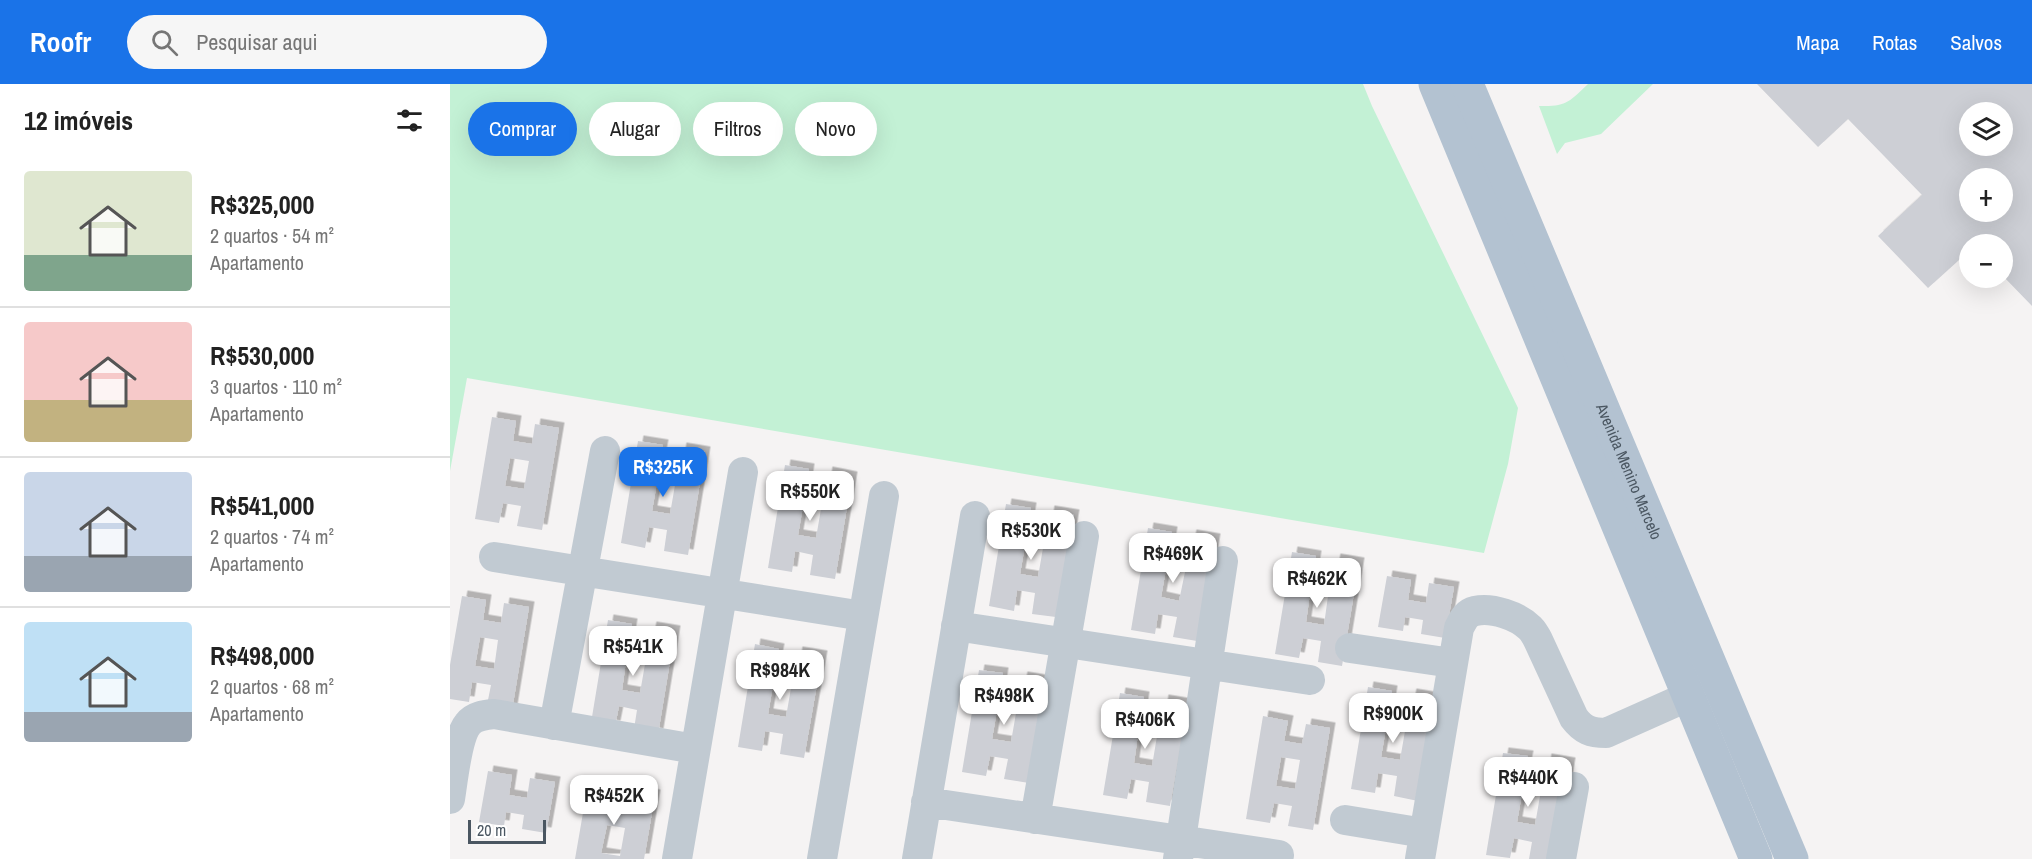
<!DOCTYPE html>
<html lang="pt">
<head>
<meta charset="utf-8">
<style>
  :root { --surface:#fff; --page:#f6f6f6; --text:#222; --muted:#767676; --line:#e0e0e0; --accent:#1a73e8 }
  body { margin:0; font-family:"Archivo Narrow",sans-serif; background:var(--page); color:var(--text); height:100vh; display:flex; flex-direction:column; font-size:22px; white-space:nowrap }
  * { box-sizing:border-box; margin:0 }
  p { font-size:20px; color:var(--muted) }
  .icon { flex:none; width:33px; height:33px; fill:none; stroke:currentColor; stroke-width:2; stroke-linecap:round; stroke-linejoin:round }
  .map { position:relative; flex:1; overflow:hidden }
  .panel { display:flex; flex-direction:column; background:var(--surface); width:450px }
  .panel>* { flex:none }
  .banner { position:absolute; left:18px; top:18px; width:570px; height:54px; display:flex; gap:12px }
  .fabs { position:absolute; left:1509px; top:18px; display:grid; gap:12px }
  .fabs a { display:grid; place-items:center; width:54px; height:54px; border-radius:50%; background:var(--surface); box-shadow:0 6px 24px #0002; font-size:30px }
  .scale { position:absolute; left:18px; bottom:15px; width:78px; box-sizing:border-box; padding-left:6px; border:3px solid #4a5661; border-top:0; font-size:16px; line-height:21px; white-space:nowrap; color:#4a5661; -webkit-text-stroke:4px #fff; paint-order:stroke }
  .price { position:absolute; translate:-50% -51px; padding:0 14px; border-radius:12px; background:#fff; color:#222; font-size:20px; line-height:39px; filter:drop-shadow(0 2px 3px #0008) }
  .price::after { content:''; position:absolute; left:50%; top:36px; width:18px; height:14px; margin-left:-9px; background:inherit; clip-path:polygon(0 0,100% 0,50% 100%) }
  .price.active { background:var(--accent); color:#fff }
  ul { padding:0; list-style:none }
  li { display:flex; align-items:center; gap:18px; height:150px; padding:0 24px }
  li+li { border-top:2px solid var(--line) }
  li span { display:grid; place-items:center; flex:none; width:168px; height:120px; border-radius:6px; color:#555 }
  li>.icon { margin-inline-start:auto }
  span .icon { width:72px; height:72px; fill:#fffc; stroke-width:1 }
  li b { font-size:26px }
  h2 { display:flex; justify-content:space-between; align-items:center; height:72px; padding:0 24px; font-size:26px }
  .tag { padding:0 21px; border-radius:27px; background:var(--surface); box-shadow:0 6px 24px #0002; font-size:21px; line-height:54px }
  .tag.active { background:var(--accent); color:#fff }
  header { display:flex; align-items:center; gap:36px; box-sizing:border-box; height:84px; padding:0 30px; background:var(--accent); color:#fff }
  header strong { font-size:28px }
  nav { display:flex; gap:33px; margin-inline-start:auto; font-size:21px }
  .search { width:420px; height:54px; background:var(--page); display:flex; align-items:center; gap:15px; box-sizing:border-box; padding:0 21px; border-radius:33px; color:var(--muted); font-size:22px }
  main { display:flex; flex:1; min-height:0 }
  .map>svg:first-child { display:block }
  .green { fill:#c3f1d5 }
  .building { fill:#cdcfd5; fill-rule:evenodd; filter:url(#shadow) }
  .lines { fill:none; stroke-linecap:round; stroke-linejoin:round }
  .minor { stroke:#c1cad2; stroke-width:30 }
  .major { stroke:#b3c2d1; stroke-width:33 }
  .labels { text-anchor:middle; dominant-baseline:central; stroke-width:4.5; stroke-linejoin:round; paint-order:stroke }
  .street-label { font-size:16px; fill:#4a5661; stroke:#fff }
</style>
</head>
<body>
<header>
<strong>Roofr</strong>
<div class="search"><svg class="icon" aria-label="search" viewBox="0 0 24 24"><circle cx="10" cy="10" r="6"/><path d="M15 15l6 6"/></svg>Pesquisar aqui</div>
<nav><a>Mapa</a><a>Rotas</a><a>Salvos</a></nav>
</header>
<main>
<section class="panel">
<h2>12 imóveis<svg class="icon" aria-label="filters" viewBox="0 0 24 24"><path d="M4 7h16M4 17h16"/><circle cx="9" cy="7" r="2"/><circle cx="15" cy="17" r="2"/></svg></h2>
<ul>
<li><span style="background:linear-gradient(#dfe7d0 70%,#7fa58c 0)"><svg class="icon" aria-label="home" viewBox="0 0 24 24"><path d="M3 11l9-7 9 7M6 9v11h12V9"/></svg></span><div><b>R$325,000</b><p>2 quartos · 54 m²</p><p>Apartamento</p></div></li>
<li><span style="background:linear-gradient(#f6c9c9 65%,#c2b280 0)"><svg class="icon" aria-label="home" viewBox="0 0 24 24"><path d="M3 11l9-7 9 7M6 9v11h12V9"/></svg></span><div><b>R$530,000</b><p>3 quartos · 110 m²</p><p>Apartamento</p></div></li>
<li><span style="background:linear-gradient(#c9d6e8 70%,#9aa5b1 0)"><svg class="icon" aria-label="home" viewBox="0 0 24 24"><path d="M3 11l9-7 9 7M6 9v11h12V9"/></svg></span><div><b>R$541,000</b><p>2 quartos · 74 m²</p><p>Apartamento</p></div></li>
<li><span style="background:linear-gradient(#bfe0f5 75%,#9aa5b1 0)"><svg class="icon" aria-label="home" viewBox="0 0 24 24"><path d="M3 11l9-7 9 7M6 9v11h12V9"/></svg></span><div><b>R$498,000</b><p>2 quartos · 68 m²</p><p>Apartamento</p></div></li>
</ul>
</section>
<div class="map">
<svg width="1582" height="775" viewBox="0 0 1582 775">
  <defs>
    <filter id="shadow"><feDropShadow dx="5.5" dy="-5.5" stdDeviation="0" flood-color="#0004"/></filter>
  </defs>
  <rect width="100%" height="100%" fill="#f5f3f3"/>
  <path class="green" d="M 0,0 L 913,0 L 922,22 L 1068,324 L 1058,380 L 1034,469 L 17,294 L 0,387 Z
    M 1138,0 L 1203,0 L 1151,50 L 1115,59 L 1107,70 L 1089,22 C 1116,23 1119,18 1138,0 Z"/>
  <path class="building" d="M 1307,0 L 1582,0 L 1582,222 L 1552,191 L 1552,160 L 1520,160 L 1520,166 L 1478,204 L 1428,152 L 1472,111 L 1398,35 L 1368,63 ZM 1520,28 L 1552,28 L 1552,62 L 1520,62 ZM 1520,94 L 1552,94 L 1552,128 L 1520,128 Z
    M 42,333 L 66,337 L 63,357 L 82,360 L 85,340 L 109,344 L 92,446 L 67,442 L 71,422 L 53,419 L 49,439 L 25,435 ZM 60,374 L 79,377 L 74,405 L 55,402 Z
    M 188,357 L 213,361 L 209,381 L 228,384 L 231,364 L 255,368 L 238,471 L 214,467 L 217,446 L 199,443 L 195,464 L 171,459 ZM 207,398 L 225,401 L 220,430 L 202,427 Z
    M 335,381 L 359,385 L 356,406 L 374,408 L 377,388 L 402,393 L 385,495 L 360,491 L 363,471 L 345,467 L 342,488 L 318,484 ZM 353,422 L 371,425 L 366,454 L 348,451 Z
    M 556,420 L 581,424 L 578,444 L 596,447 L 599,427 L 624,431 L 606,533 L 582,530 L 585,509 L 567,506 L 564,527 L 539,522 ZM 575,461 L 593,464 L 588,493 L 570,490 Z
    M 698,444 L 722,448 L 719,468 L 737,471 L 741,451 L 765,455 L 747,557 L 723,553 L 727,533 L 708,530 L 705,550 L 681,546 ZM 716,485 L 735,488 L 729,517 L 711,513 Z
    M 842,468 L 866,472 L 863,492 L 881,495 L 885,475 L 909,479 L 892,582 L 868,578 L 871,557 L 853,554 L 849,574 L 825,570 ZM 860,509 L 878,512 L 874,541 L 856,538 Z
    M 937,492 L 961,496 L 958,516 L 976,519 L 979,499 L 1004,503 L 995,554 L 971,550 L 973,536 L 955,533 L 953,547 L 928,543 Z
    M 12,512 L 36,516 L 33,536 L 51,539 L 54,519 L 79,523 L 62,626 L 37,621 L 41,601 L 22,598 L 19,618 L 0,615 L 0,581 ZM 30,553 L 48,556 L 44,585 L 25,582 Z
    M 158,536 L 182,540 L 179,560 L 197,563 L 201,543 L 225,547 L 208,650 L 184,645 L 187,626 L 169,622 L 165,642 L 141,639 ZM 176,577 L 195,580 L 190,609 L 172,606 Z
    M 305,560 L 329,565 L 325,585 L 344,588 L 347,568 L 372,572 L 354,674 L 330,670 L 333,650 L 315,647 L 312,667 L 288,663 ZM 323,601 L 341,604 L 336,633 L 318,630 Z
    M 529,586 L 553,589 L 550,610 L 568,613 L 572,593 L 596,597 L 579,699 L 554,695 L 558,675 L 540,672 L 536,692 L 512,688 ZM 547,626 L 566,629 L 561,658 L 542,655 Z
    M 918,603 L 942,607 L 939,627 L 957,630 L 961,610 L 985,614 L 968,717 L 944,712 L 947,692 L 928,689 L 925,709 L 901,705 ZM 936,644 L 955,647 L 950,676 L 931,673 Z
    M 670,609 L 694,613 L 691,633 L 710,636 L 713,616 L 737,620 L 720,722 L 696,718 L 699,698 L 681,695 L 677,715 L 653,711 ZM 688,650 L 707,652 L 702,682 L 684,679 Z
    M 813,632 L 838,637 L 834,657 L 852,660 L 856,640 L 880,644 L 863,746 L 838,742 L 842,722 L 824,719 L 820,739 L 796,735 ZM 831,673 L 850,676 L 845,705 L 826,702 Z
    M 1053,669 L 1078,672 L 1074,692 L 1093,695 L 1096,675 L 1120,679 L 1104,775 L 1079,775 L 1082,758 L 1064,754 L 1060,774 L 1036,771 ZM 1072,709 L 1090,712 L 1085,741 L 1067,738 Z
    M 38,687 L 62,691 L 59,711 L 77,714 L 80,694 L 105,698 L 96,749 L 72,745 L 74,731 L 56,728 L 54,742 L 29,738 Z
    M 138,700 L 163,704 L 159,724 L 177,727 L 181,707 L 205,711 L 194,775 L 125,775 ZM 157,741 L 175,744 L 170,772 L 151,769 Z"/>
  <g class="lines">
    <path class="minor" d="M 44,473 L 413,532
      M 506,542 L 860,596
      M 900,564 L 1002,579
      M 104,641 L 155,367
      M 0,715 C 3,697 7,653 18,640 C 24,632 34,631 44,630 L 245,665
      M 476,718 L 829,771
      M 585,735 L 634,452
      M 895,736 L 974,749
      M 227,775 L 293,388
      M 372,775 L 434,412
      M 467,775 L 525,432
      M 728,775 L 773,477
      M 970,775 L 1009,544 C 1013,536 1016,529 1025,527 C 1042,523 1068,532 1080,544 C 1083,547 1086,552 1088,556 L 1124,634 C 1133,646 1141,649 1156,649 L 1239,612
      M 1111,775 L 1124,703"/>
    <g class="major">
      <path d="M 985,0 L 1306,775"/>
      <path id="s1" d="M 1017,0 L 1342,775"/>
    </g>
  </g>
  <g class="labels">
    <g class="street-label">
      <text stroke="none"><textPath href="#s1" startOffset="420">Avenida Menino Marcelo</textPath></text>
    </g>
  </g>
</svg>
<div class="fabs">
<a><svg class="icon" aria-label="layers" viewBox="0 0 24 24"><path d="M12 4l9 5-9 5-9-5zM3 14l9 5 9-5"/></svg></a>
<a>+</a>
<a>−</a>
</div>
<div class="scale">20 m</div>
<b class="price active" style="left:213px;top:414px">R$325K</b>
<b class="price" style="left:360px;top:438px">R$550K</b>
<b class="price" style="left:581px;top:477px">R$530K</b>
<b class="price" style="left:723px;top:500px">R$469K</b>
<b class="price" style="left:867px;top:525px">R$462K</b>
<b class="price" style="left:183px;top:593px">R$541K</b>
<b class="price" style="left:330px;top:617px">R$984K</b>
<b class="price" style="left:554px;top:642px">R$498K</b>
<b class="price" style="left:943px;top:660px">R$900K</b>
<b class="price" style="left:695px;top:666px">R$406K</b>
<b class="price" style="left:1078px;top:724px">R$440K</b>
<b class="price" style="left:164px;top:742px">R$452K</b>
<div class="banner">
<a class="tag active">Comprar</a>
<a class="tag">Alugar</a>
<a class="tag">Filtros</a>
<a class="tag">Novo</a>
</div>
</div>
</main>
</body>
</html>
